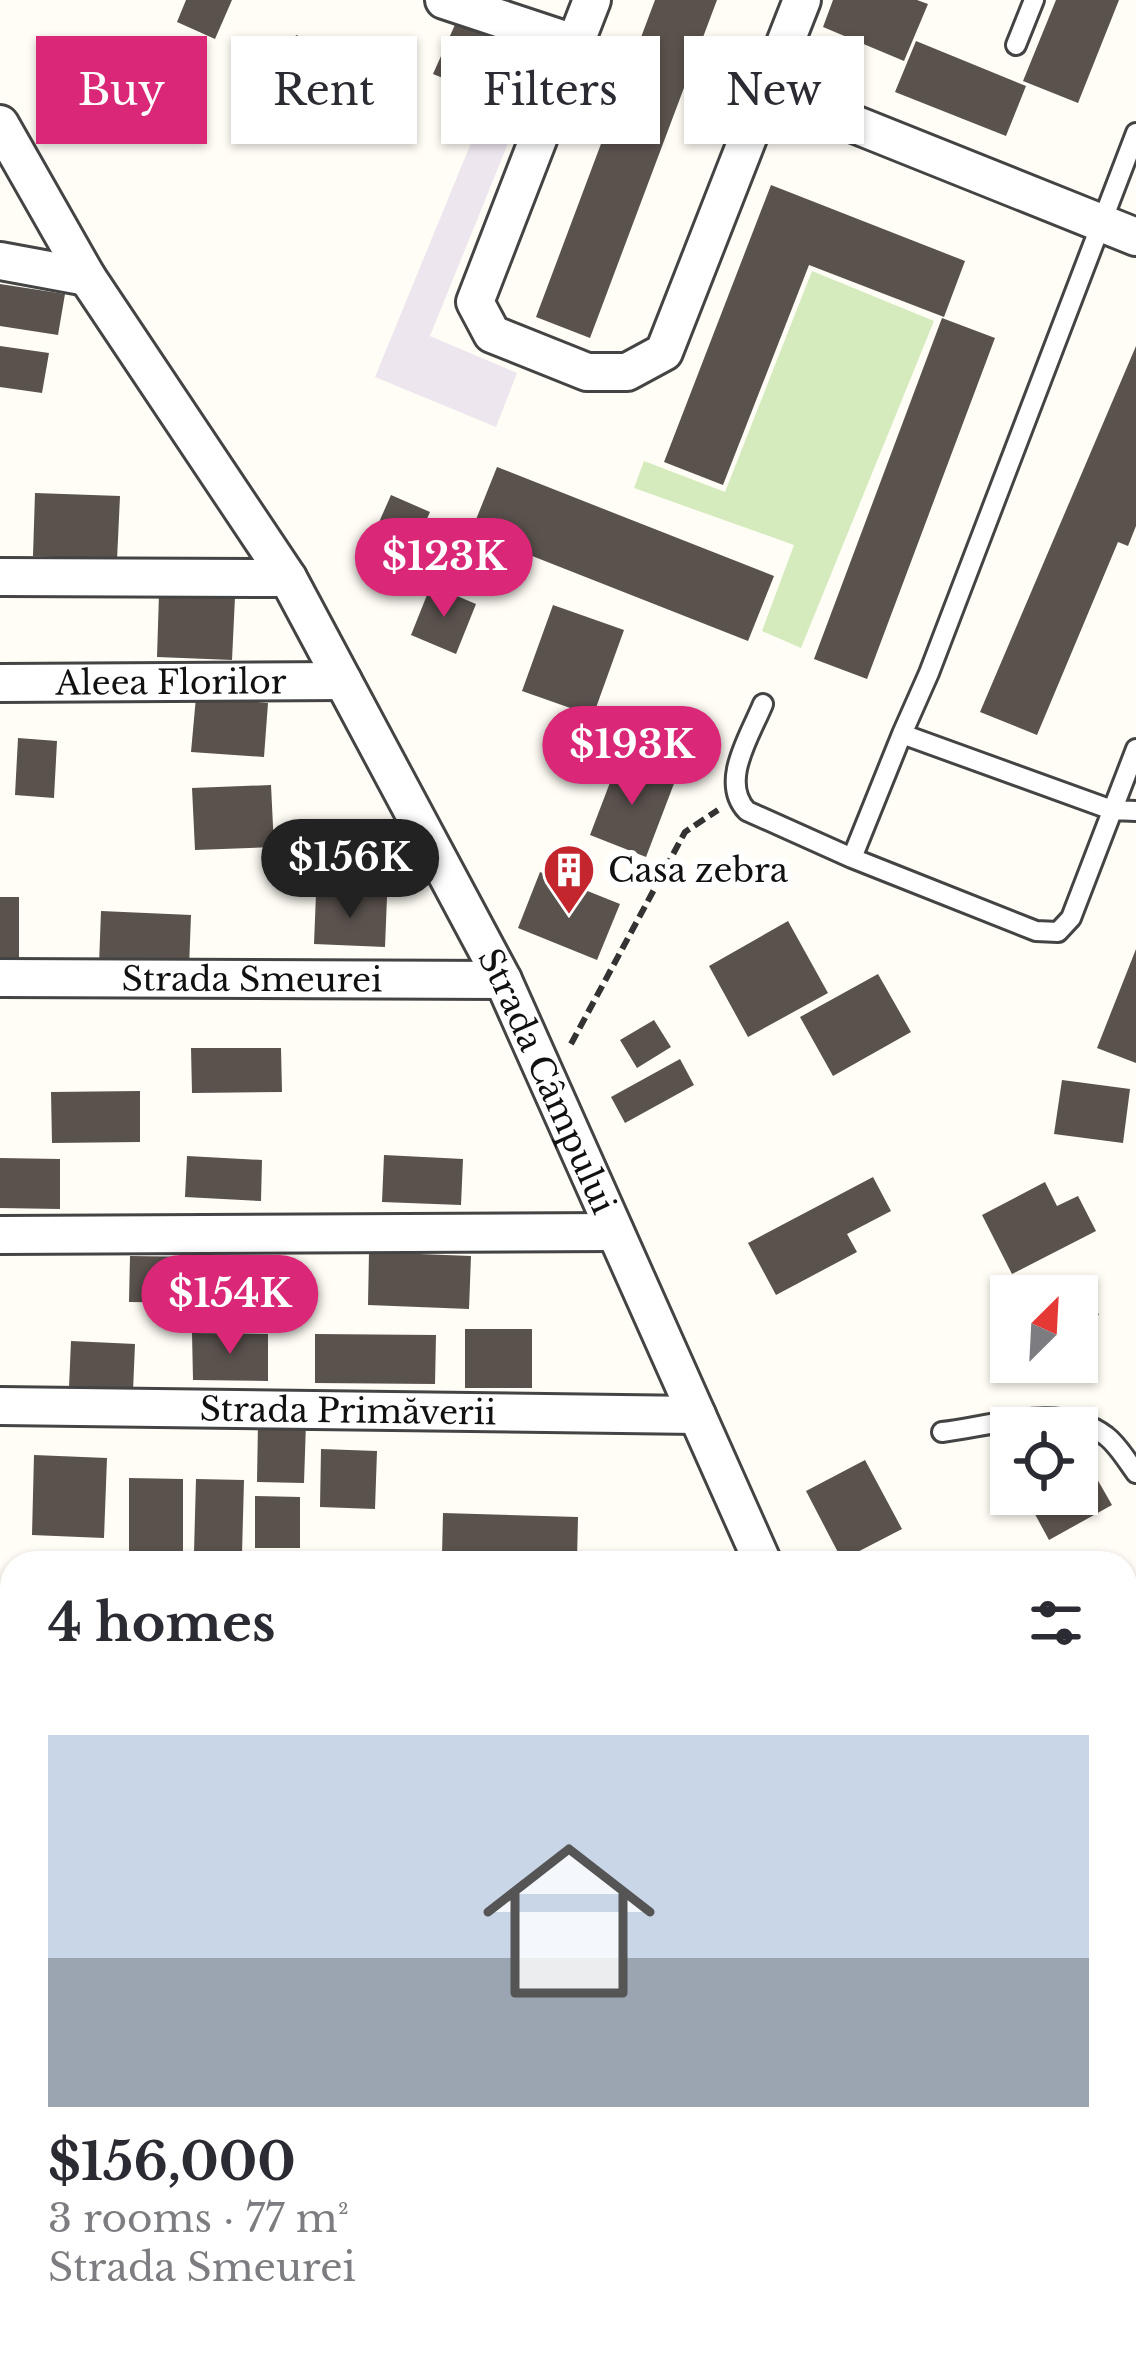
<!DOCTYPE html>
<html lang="en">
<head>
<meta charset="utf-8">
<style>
  :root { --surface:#fff; --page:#f2f2f3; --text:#2b2b33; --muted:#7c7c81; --line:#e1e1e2; --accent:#db2777 }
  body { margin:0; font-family:"Libre Baskerville",serif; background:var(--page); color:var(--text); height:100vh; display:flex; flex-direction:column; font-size:45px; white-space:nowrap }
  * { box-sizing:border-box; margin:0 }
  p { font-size:39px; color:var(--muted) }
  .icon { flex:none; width:66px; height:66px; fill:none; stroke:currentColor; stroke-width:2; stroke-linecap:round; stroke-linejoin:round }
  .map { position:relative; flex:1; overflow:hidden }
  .details { position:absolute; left:0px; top:1551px; width:1137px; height:807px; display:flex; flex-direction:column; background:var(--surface); border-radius:36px 36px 0 0; box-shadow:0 3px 9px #0004 }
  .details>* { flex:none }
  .guide { position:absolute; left:36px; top:36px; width:1065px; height:108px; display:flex; gap:24px }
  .needle { width:78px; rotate:24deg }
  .tools { position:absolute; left:990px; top:1275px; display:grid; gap:24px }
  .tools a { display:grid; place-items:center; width:108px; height:108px; border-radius:0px; background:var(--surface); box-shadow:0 3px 9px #0004; font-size:60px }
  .price { position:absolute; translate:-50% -102px; padding:0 27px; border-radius:42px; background:var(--accent); color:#fff; font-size:39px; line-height:78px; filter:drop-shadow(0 3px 6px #0008) }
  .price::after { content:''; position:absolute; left:50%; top:72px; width:36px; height:27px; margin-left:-18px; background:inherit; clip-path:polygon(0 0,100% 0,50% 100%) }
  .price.on { background:#222; color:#fff }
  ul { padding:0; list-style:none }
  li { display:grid; align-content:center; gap:24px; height:636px; padding:0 48px }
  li+li { border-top:3px solid var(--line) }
  li span { display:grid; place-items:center; height:372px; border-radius:0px; color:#555 }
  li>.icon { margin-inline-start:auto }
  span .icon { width:216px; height:216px; fill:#fffc; stroke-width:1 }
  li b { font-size:51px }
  h2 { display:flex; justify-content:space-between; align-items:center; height:144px; padding:0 48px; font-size:51px }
  .pill { padding:0 42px; border-radius:0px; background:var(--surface); box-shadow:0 3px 9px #0004; font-size:42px; line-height:108px }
  .pill.on { background:var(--accent); color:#fff }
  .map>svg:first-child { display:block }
  .industrial { fill:#eee6ef }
  .farmland { fill:#f6f3d4 }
  .green { fill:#d5ebbd }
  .building { fill:#5a524d }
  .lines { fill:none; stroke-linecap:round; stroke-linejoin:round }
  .lane-casing { stroke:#444; stroke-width:24 }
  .street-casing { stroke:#444; stroke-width:42 }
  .path { stroke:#333; stroke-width:6; stroke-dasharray:12 6; stroke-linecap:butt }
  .lane { stroke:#fff; stroke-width:18 }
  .street { stroke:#fff; stroke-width:36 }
  .labels { text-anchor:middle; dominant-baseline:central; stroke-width:12; stroke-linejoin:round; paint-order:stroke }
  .street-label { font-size:33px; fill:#111; stroke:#fff }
  .poi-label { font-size:33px; fill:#111; stroke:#fff; text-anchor:start }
</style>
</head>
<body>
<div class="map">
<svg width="1136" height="2357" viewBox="0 0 1136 2357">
  <rect width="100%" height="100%" fill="#fffdf5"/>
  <path class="industrial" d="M 521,21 L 552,35 L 430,336 L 517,373 L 496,427 L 375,377 Z"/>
  <path class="farmland" d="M 0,1959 L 12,1959 L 12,2279 L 0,2279 Z"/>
  <path class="green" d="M 812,271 L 934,321 L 801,648 L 762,631 L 794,545 L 634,488 L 644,461 L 725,492 Z"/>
  <path class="building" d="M 186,0 L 232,0 L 215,39 L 177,22 Z
    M 466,0 L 521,21 L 487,96 L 433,74 Z
    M 655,0 L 717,0 L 590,338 L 536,317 Z
    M 833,0 L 917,0 L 928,4 L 904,61 L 823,27 Z
    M 1056,0 L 1119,0 L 1078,103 L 1023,81 Z
    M 296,35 L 375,62 L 354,121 L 276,93 Z
    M 916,41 L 1026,86 L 1006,136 L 895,92 Z
    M 771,185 L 965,261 L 944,317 L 809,265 L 723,485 L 664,462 Z
    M 0,284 L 65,294 L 58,335 L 0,326 Z
    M 942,318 L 995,338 L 867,679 L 814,659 Z
    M 0,346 L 49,353 L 42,393 L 0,387 Z
    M 1136,346 L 1136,526 L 1128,546 L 1118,542 L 1037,735 L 980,712 Z
    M 497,467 L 774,576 L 748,641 L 471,532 Z
    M 35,493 L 120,496 L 117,560 L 33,556 Z
    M 391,495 L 430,512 L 400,580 L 361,563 Z
    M 431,585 L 476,604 L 456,654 L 411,635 Z
    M 159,594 L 235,597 L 232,660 L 157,657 Z
    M 553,605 L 624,630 L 593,716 L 522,691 Z
    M 196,697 L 268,703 L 264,757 L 191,752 Z
    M 18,738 L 57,741 L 54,798 L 15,795 Z
    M 619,759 L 675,781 L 646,857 L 590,835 Z
    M 271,785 L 274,847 L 195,850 L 192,788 Z
    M 540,872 L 620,904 L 597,960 L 518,928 Z
    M 316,894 L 387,897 L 385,947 L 314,944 Z
    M 0,897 L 19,897 L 19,959 L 0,959 Z
    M 101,911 L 191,915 L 189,968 L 99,965 Z
    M 788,921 L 828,993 L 748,1037 L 709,966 Z
    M 1136,949 L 1136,1063 L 1097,1048 Z
    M 878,974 L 911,1032 L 833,1076 L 800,1017 Z
    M 654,1020 L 671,1047 L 637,1068 L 620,1040 Z
    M 191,1048 L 281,1048 L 282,1092 L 192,1093 Z
    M 680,1059 L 694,1085 L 625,1123 L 611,1097 Z
    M 1062,1080 L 1130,1089 L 1123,1143 L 1054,1134 Z
    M 140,1091 L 140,1142 L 52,1143 L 51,1092 Z
    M 384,1155 L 463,1159 L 461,1205 L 382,1202 Z
    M 187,1156 L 262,1160 L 261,1201 L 185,1197 Z
    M 0,1158 L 60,1159 L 60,1209 L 0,1208 Z
    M 873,1177 L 891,1211 L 847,1234 L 857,1252 L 776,1295 L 748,1243 Z
    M 1045,1182 L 1057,1206 L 1078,1196 L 1096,1231 L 1012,1274 L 982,1215 Z
    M 369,1252 L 471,1256 L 469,1309 L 368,1305 Z
    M 130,1256 L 208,1257 L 207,1303 L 129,1302 Z
    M 1077,1302 L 1099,1314 L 1077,1353 Z
    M 465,1329 L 532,1329 L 532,1388 L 465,1388 Z
    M 192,1333 L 268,1334 L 268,1381 L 193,1380 Z
    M 315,1334 L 436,1335 L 435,1384 L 315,1383 Z
    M 71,1341 L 135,1344 L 133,1391 L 69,1388 Z
    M 258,1421 L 306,1422 L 304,1483 L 257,1482 Z
    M 1077,1444 L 1112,1505 L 1049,1540 L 1024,1494 L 1077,1494 Z
    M 321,1449 L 377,1451 L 375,1509 L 320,1507 Z
    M 34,1455 L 107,1458 L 104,1538 L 32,1535 Z
    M 865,1460 L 902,1529 L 842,1560 L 806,1491 Z
    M 129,1478 L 183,1479 L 183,1563 L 129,1563 Z
    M 196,1479 L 244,1480 L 242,1554 L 194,1552 Z
    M 255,1496 L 300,1497 L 300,1548 L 255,1548 Z
    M 443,1513 L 578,1517 L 577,1560 L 442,1555 Z
    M 0,1596 L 12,1596 L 12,1640 L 0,1640 Z
    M 0,1691 L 12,1691 L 12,1757 L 0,1757 Z
    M 3,1823 L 12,1823 L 12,1873 L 6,1873 Z
    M 1136,2173 L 1136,2232 L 1125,2232 L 1125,2174 Z"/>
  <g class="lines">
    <g class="lane-casing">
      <path id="lane" d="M 1016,45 L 1034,0
        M 1136,133 L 929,673 L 902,734 L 1112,810 L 1136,811
        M 763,704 C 750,736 719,782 747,811 L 852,858 L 1036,931 L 1058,932 L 1071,918 L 1136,749
        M 852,858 L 902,734
        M 942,1432 C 992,1426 1063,1402 1106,1436 C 1118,1445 1127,1461 1136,1473"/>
    </g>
    <g class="street-casing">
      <g id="street">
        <path d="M 444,0 L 574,43"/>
        <path d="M 592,0 L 475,302 L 492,334 L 587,372 L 627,372 L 664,352 L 802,0"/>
        <path d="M 769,90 L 1136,237"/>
        <path id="s1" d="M 0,124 L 87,277 L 288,578 L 503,980 L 763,1563"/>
        <path d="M 0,261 L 87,277"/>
        <path d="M 0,577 L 288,578"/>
        <path id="s2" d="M 0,683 L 343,681"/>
        <path id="s3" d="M 0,978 L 503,980"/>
        <path d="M 0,1235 L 615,1232"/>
        <path id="s4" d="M 0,1406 L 697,1415"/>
        <path d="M 0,1655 L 12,1655"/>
        <path d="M 0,1788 L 12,1788"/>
        <path d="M 1125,2039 L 1136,2044"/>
        <path d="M 0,2252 L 12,2252"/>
        <path d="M 1125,2252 L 1136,2252"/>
      </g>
    </g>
    <path class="path" d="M 571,1044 L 685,832 L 718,810"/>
    <use href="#lane" class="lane"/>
    <use href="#street" class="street"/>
  </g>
  <defs>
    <g id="building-pin" transform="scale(2.7)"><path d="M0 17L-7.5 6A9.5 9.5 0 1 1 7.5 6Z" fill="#c4262e" stroke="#fff"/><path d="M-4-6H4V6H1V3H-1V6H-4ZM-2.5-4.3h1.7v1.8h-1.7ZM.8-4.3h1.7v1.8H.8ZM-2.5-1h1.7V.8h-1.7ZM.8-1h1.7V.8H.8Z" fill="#fff"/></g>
  </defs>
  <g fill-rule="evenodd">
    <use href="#building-pin" x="569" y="870"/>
  </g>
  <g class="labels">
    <g class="street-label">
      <text stroke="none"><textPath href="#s2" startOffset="171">Aleea Florilor</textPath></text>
      <text stroke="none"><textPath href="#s3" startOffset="252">Strada Smeurei</textPath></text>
      <text stroke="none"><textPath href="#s1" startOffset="1104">Strada Câmpului</textPath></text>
      <text stroke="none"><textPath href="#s4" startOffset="348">Strada Primăverii</textPath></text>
    </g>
    <g class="poi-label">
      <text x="608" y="870">Casa zebra</text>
    </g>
  </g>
</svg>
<div class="tools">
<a><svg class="needle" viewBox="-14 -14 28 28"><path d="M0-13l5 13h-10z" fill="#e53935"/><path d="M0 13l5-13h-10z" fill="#7c7c81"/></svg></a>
<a><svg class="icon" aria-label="locate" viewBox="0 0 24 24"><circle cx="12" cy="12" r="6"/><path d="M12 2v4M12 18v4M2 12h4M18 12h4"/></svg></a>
</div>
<b class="price" style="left:444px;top:620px">$123K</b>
<b class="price" style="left:632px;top:808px">$193K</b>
<b class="price on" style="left:350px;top:921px">$156K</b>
<b class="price" style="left:230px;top:1357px">$154K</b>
<div class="guide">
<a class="pill on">Buy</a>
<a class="pill">Rent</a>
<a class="pill">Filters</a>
<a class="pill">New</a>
</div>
<section class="details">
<h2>4 homes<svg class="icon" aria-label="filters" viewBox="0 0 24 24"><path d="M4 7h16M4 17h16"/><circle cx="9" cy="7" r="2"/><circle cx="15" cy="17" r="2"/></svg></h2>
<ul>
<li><span style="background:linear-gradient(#c9d6e8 60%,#9aa5b1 0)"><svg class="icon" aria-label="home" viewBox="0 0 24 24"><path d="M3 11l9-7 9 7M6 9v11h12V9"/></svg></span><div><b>$156,000</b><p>3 rooms · 77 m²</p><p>Strada Smeurei</p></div></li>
</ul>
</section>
</div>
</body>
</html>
